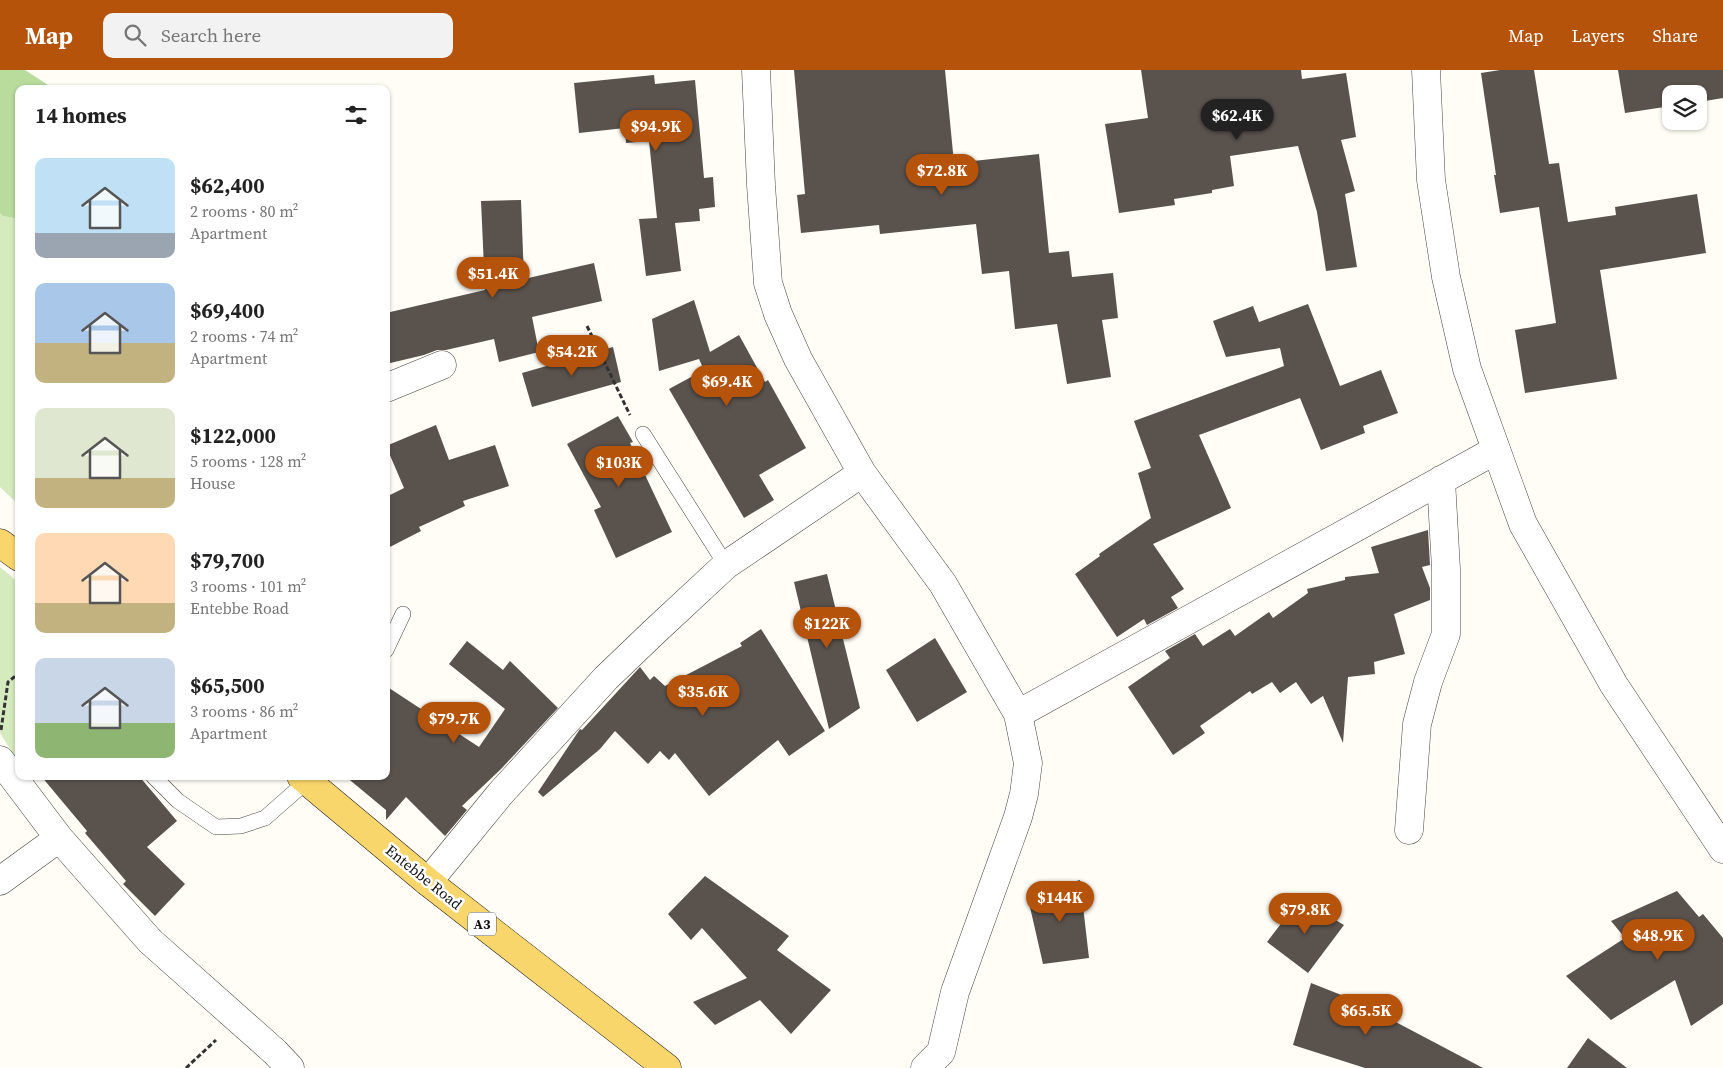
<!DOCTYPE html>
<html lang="en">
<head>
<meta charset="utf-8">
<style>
  :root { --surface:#fff; --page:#f2f2f2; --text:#222; --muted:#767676; --accent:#b45309 }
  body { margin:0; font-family:"Source Serif 4",serif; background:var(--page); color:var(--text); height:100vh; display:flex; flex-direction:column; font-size:19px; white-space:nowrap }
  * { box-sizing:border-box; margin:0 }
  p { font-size:16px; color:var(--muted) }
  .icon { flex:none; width:28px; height:28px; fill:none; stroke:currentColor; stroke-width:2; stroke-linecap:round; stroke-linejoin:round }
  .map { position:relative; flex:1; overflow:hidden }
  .panel { position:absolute; left:15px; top:15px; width:375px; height:695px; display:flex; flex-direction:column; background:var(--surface); border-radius:10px; box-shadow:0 1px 4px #0004 }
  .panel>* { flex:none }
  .controls { position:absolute; left:1662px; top:15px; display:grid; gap:10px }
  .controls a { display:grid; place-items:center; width:45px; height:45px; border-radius:10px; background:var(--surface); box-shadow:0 1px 4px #0004; font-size:25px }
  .price { position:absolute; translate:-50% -42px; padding:0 11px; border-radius:18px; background:var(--accent); color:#fff; font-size:16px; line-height:32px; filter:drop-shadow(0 1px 2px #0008) }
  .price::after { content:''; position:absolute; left:50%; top:30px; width:15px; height:11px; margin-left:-8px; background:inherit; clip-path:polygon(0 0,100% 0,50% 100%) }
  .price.current { background:#222; color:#fff }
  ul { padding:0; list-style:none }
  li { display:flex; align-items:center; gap:15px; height:125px; padding:0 20px }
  li span { display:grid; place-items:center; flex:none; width:140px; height:100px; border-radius:10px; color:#555 }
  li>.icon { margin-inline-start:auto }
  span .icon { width:60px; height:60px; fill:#fffc; stroke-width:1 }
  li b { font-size:21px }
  h2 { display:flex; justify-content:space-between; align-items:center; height:60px; padding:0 20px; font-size:21px }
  header { display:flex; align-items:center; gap:30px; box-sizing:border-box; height:70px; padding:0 25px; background:var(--accent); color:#fff }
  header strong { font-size:24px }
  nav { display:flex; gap:28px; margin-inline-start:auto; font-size:18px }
  .search { width:350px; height:45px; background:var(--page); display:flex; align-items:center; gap:12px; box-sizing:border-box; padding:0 18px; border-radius:10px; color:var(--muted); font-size:19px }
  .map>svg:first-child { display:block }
  .green { fill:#d5ebbd }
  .forest { fill:#b9dc9c }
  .building { fill:#5a524d }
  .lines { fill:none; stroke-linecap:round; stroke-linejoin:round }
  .service-casing { stroke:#444; stroke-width:16 }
  .minor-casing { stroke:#444; stroke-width:29 }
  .tertiary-casing { stroke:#444; stroke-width:29 }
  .primary-casing { stroke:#222; stroke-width:29 }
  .path { stroke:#333; stroke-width:3; stroke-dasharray:5 2.5; stroke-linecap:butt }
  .service { stroke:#fff; stroke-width:15 }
  .minor { stroke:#fff; stroke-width:28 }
  .tertiary { stroke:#fff; stroke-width:28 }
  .primary { stroke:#f9d66b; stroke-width:28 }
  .labels { text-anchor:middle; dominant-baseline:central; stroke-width:5; stroke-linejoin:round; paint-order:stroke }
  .shield { fill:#fff; stroke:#585858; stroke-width:1 }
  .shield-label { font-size:14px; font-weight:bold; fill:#111 }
  .street-label { font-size:15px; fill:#111; stroke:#fff }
</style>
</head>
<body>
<header>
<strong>Map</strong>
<div class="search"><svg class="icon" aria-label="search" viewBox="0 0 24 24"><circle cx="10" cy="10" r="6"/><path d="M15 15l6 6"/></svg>Search here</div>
<nav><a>Map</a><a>Layers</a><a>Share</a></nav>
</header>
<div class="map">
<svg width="1723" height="998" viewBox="0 0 1723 998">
  <rect width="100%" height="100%" fill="#fffdf5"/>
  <path class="green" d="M 0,143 L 3,146 L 19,149 L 19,435 L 0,417 Z
    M 0,497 L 19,513 L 19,693 L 0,663 Z"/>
  <path class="forest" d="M 0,0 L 25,0 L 54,19 L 19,19 L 19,149 L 3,146 L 0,143 Z"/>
  <path class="building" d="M 794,0 L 945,0 L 954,93 L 1039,84 L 1049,183 L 1069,181 L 1072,207 L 1113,203 L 1118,248 L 1102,250 L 1111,307 L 1067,314 L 1057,254 L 1015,259 L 1009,201 L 982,204 L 976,154 L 880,164 L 879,155 L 801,163 L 797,125 L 805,124 Z
    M 1141,0 L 1301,0 L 1302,9 L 1346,3 L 1356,67 L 1341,70 L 1355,121 L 1345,124 L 1357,197 L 1326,201 L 1317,142 L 1298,76 L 1230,86 L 1234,116 L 1212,120 L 1212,123 L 1174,129 L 1175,135 L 1119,143 L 1105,54 L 1148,48 Z
    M 1500,0 L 1534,0 L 1549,94 L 1559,93 L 1568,152 L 1616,145 L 1615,137 L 1697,124 L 1706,183 L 1600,200 L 1617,309 L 1525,323 L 1515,260 L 1556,253 L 1539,137 L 1500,143 L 1494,105 L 1496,105 L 1481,3 Z
    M 1618,0 L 1723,0 L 1723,28 L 1699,32 L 1699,24 L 1671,24 L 1671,36 L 1625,43 Z
    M 654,5 L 655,14 L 695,10 L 704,108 L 713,107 L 715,137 L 699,139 L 700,151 L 675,153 L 681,201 L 646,206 L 639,149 L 657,148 L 649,71 L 626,73 L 625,58 L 579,63 L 574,13 Z
    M 521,130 L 524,209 L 594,193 L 602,231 L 532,247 L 539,282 L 499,292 L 494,269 L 446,280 L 437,280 L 424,285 L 386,294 L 386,243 L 485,220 L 481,131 Z
    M 694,230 L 710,282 L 739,265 L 765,312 L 768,310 L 806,378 L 759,405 L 774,430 L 744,448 L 669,319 L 704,300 L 699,289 L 659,301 L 652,249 Z
    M 1308,234 L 1340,316 L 1381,300 L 1398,343 L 1363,356 L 1365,363 L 1321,380 L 1300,328 L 1199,365 L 1231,438 L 1153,474 L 1184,519 L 1171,527 L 1178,538 L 1147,555 L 1144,549 L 1117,567 L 1075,504 L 1100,486 L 1099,484 L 1151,448 L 1138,403 L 1151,398 L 1134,351 L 1284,296 L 1280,278 L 1226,287 L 1213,251 L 1253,236 L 1259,252 Z
    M 613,277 L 621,312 L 532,337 L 522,303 Z
    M 618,346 L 633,372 L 630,373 L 672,462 L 616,488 L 594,440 L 601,437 L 567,374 Z
    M 436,355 L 449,390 L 495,375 L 509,416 L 463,431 L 465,436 L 419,457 L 421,461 L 386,479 L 386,427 L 404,418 L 386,376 Z
    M 1428,460 L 1430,495 L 1422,497 L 1430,518 L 1430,530 L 1394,544 L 1405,584 L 1374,592 L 1375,604 L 1348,607 L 1343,673 L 1323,626 L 1311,634 L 1296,612 L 1280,623 L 1272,612 L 1252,624 L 1250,621 L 1200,656 L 1205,663 L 1173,685 L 1128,617 L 1170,588 L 1165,581 L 1195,564 L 1203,576 L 1230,559 L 1235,566 L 1269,542 L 1273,548 L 1308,523 L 1307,519 L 1345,510 L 1345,507 L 1379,503 L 1371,477 Z
    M 827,504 L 860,638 L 829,659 L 794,512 Z
    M 761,559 L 825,661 L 789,686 L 778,670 L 709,726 L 675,683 L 669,690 L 660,681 L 648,694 L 615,661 L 600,679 L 543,727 L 538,722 L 580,659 L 582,660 L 640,597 L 650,610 L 654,606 L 665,616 L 742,576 L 740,573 Z
    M 935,568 L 967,622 L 917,652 L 886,600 Z
    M 467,571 L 503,600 L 510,591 L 558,638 L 501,699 L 462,736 L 467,740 L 445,766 L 406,727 L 386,750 L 386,740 L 345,706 L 386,706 L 386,616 L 479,677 L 505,639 L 449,594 Z
    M 41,706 L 139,706 L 177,751 L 147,777 L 185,814 L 155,846 L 123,814 L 126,811 L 85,763 L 87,761 Z
    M 705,806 L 789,866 L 777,880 L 831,920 L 791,964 L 760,930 L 715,955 L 693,932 L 747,908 L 702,858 L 691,870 L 668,844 Z
    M 1080,810 L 1089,888 L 1043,894 L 1027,824 Z
    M 1677,821 L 1699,847 L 1703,844 L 1723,868 L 1723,934 L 1691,956 L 1675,910 L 1611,950 L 1566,906 L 1625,868 L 1611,851 Z
    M 1300,829 L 1344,855 L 1308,903 L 1267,872 Z
    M 1311,913 L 1354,930 L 1483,998 L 1365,998 L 1293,975 Z
    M 1588,968 L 1627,998 L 1567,998 Z"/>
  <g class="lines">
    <g class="service-casing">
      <path id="service" d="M 643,364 L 726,495
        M 386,580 L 403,544
        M 153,706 L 178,731 L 216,757 L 241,756 L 265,748 L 307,711 L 310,707"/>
    </g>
    <g class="minor-casing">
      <path id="minor" d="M 756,0 L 761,115 L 768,213 L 778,244 L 798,289 L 862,403 L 943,514 L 1018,644 L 1028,693 L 1024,724 L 1018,747 L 955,922 L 941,982 L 925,998
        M 386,318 L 442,295
        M 1018,644 L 1496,380
        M 0,690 L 59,768 L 150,871 L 275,982 L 290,998
        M 1409,760 L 1417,654 L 1428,612 L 1446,564 L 1446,499 L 1441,410
        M 0,811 L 59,768
        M 428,812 L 500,724 L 606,608 L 654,562 L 726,495 L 862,403"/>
    </g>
    <g class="tertiary-casing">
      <path id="tertiary" d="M 1426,0 L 1431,110 L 1446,207 L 1467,299 L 1523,454 L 1614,615 L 1723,779"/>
    </g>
    <g class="primary-casing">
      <path id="primary" d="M 0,473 L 19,487
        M 301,706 L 428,812 L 667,998"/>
    </g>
    <path class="path" d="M 587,256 L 630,345
      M 1,660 L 8,612 L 19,603
      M 186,998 L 216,970"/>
    <use href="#service" class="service"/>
    <use href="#minor" class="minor"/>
    <use href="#tertiary" class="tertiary"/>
    <use href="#primary" class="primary"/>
  </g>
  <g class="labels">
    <rect class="shield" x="468" y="842.5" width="28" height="23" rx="4"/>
    <g class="shield-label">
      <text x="482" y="854">A3</text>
    </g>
    <g class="street-label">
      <text transform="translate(424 807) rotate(39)">Entebbe Road</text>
    </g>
  </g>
</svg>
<div class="controls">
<a><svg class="icon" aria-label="layers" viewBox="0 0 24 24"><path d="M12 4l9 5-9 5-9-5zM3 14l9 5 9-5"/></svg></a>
</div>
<b class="price current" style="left:1237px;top:71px">$62.4K</b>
<b class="price" style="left:656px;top:82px">$94.9K</b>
<b class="price" style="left:942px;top:126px">$72.8K</b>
<b class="price" style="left:493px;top:229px">$51.4K</b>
<b class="price" style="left:572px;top:307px">$54.2K</b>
<b class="price" style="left:727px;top:337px">$69.4K</b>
<b class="price" style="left:619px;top:418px">$103K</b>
<b class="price" style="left:827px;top:579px">$122K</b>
<b class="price" style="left:703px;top:647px">$35.6K</b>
<b class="price" style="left:454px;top:674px">$79.7K</b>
<b class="price" style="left:1060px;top:853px">$144K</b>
<b class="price" style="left:1305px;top:865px">$79.8K</b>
<b class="price" style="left:1658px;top:891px">$48.9K</b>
<b class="price" style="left:1366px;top:966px">$65.5K</b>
<section class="panel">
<h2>14 homes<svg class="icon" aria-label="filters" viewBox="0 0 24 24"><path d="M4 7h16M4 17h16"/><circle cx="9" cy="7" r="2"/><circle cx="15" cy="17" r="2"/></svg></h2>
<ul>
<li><span style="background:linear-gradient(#bfe0f5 75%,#9aa5b1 0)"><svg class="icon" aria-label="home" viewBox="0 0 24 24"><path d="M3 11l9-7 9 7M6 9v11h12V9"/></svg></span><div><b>$62,400</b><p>2 rooms · 80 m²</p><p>Apartment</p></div></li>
<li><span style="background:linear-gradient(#a9c7e8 60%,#c2b280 0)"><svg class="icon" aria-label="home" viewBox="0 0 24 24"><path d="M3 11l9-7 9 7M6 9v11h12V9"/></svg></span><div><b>$69,400</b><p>2 rooms · 74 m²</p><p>Apartment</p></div></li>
<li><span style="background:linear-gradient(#dfe7d0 70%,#c2b280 0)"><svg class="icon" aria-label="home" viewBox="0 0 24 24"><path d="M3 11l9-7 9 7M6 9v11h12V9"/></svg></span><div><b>$122,000</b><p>5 rooms · 128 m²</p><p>House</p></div></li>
<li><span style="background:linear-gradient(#ffd9b3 70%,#c2b280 0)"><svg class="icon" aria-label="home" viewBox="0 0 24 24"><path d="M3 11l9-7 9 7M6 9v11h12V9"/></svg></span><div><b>$79,700</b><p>3 rooms · 101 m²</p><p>Entebbe Road</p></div></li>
<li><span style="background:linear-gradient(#c9d6e8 65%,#8fb573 0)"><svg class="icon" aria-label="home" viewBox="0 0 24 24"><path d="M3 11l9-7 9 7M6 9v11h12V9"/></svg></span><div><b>$65,500</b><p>3 rooms · 86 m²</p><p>Apartment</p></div></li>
</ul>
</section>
</div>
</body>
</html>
